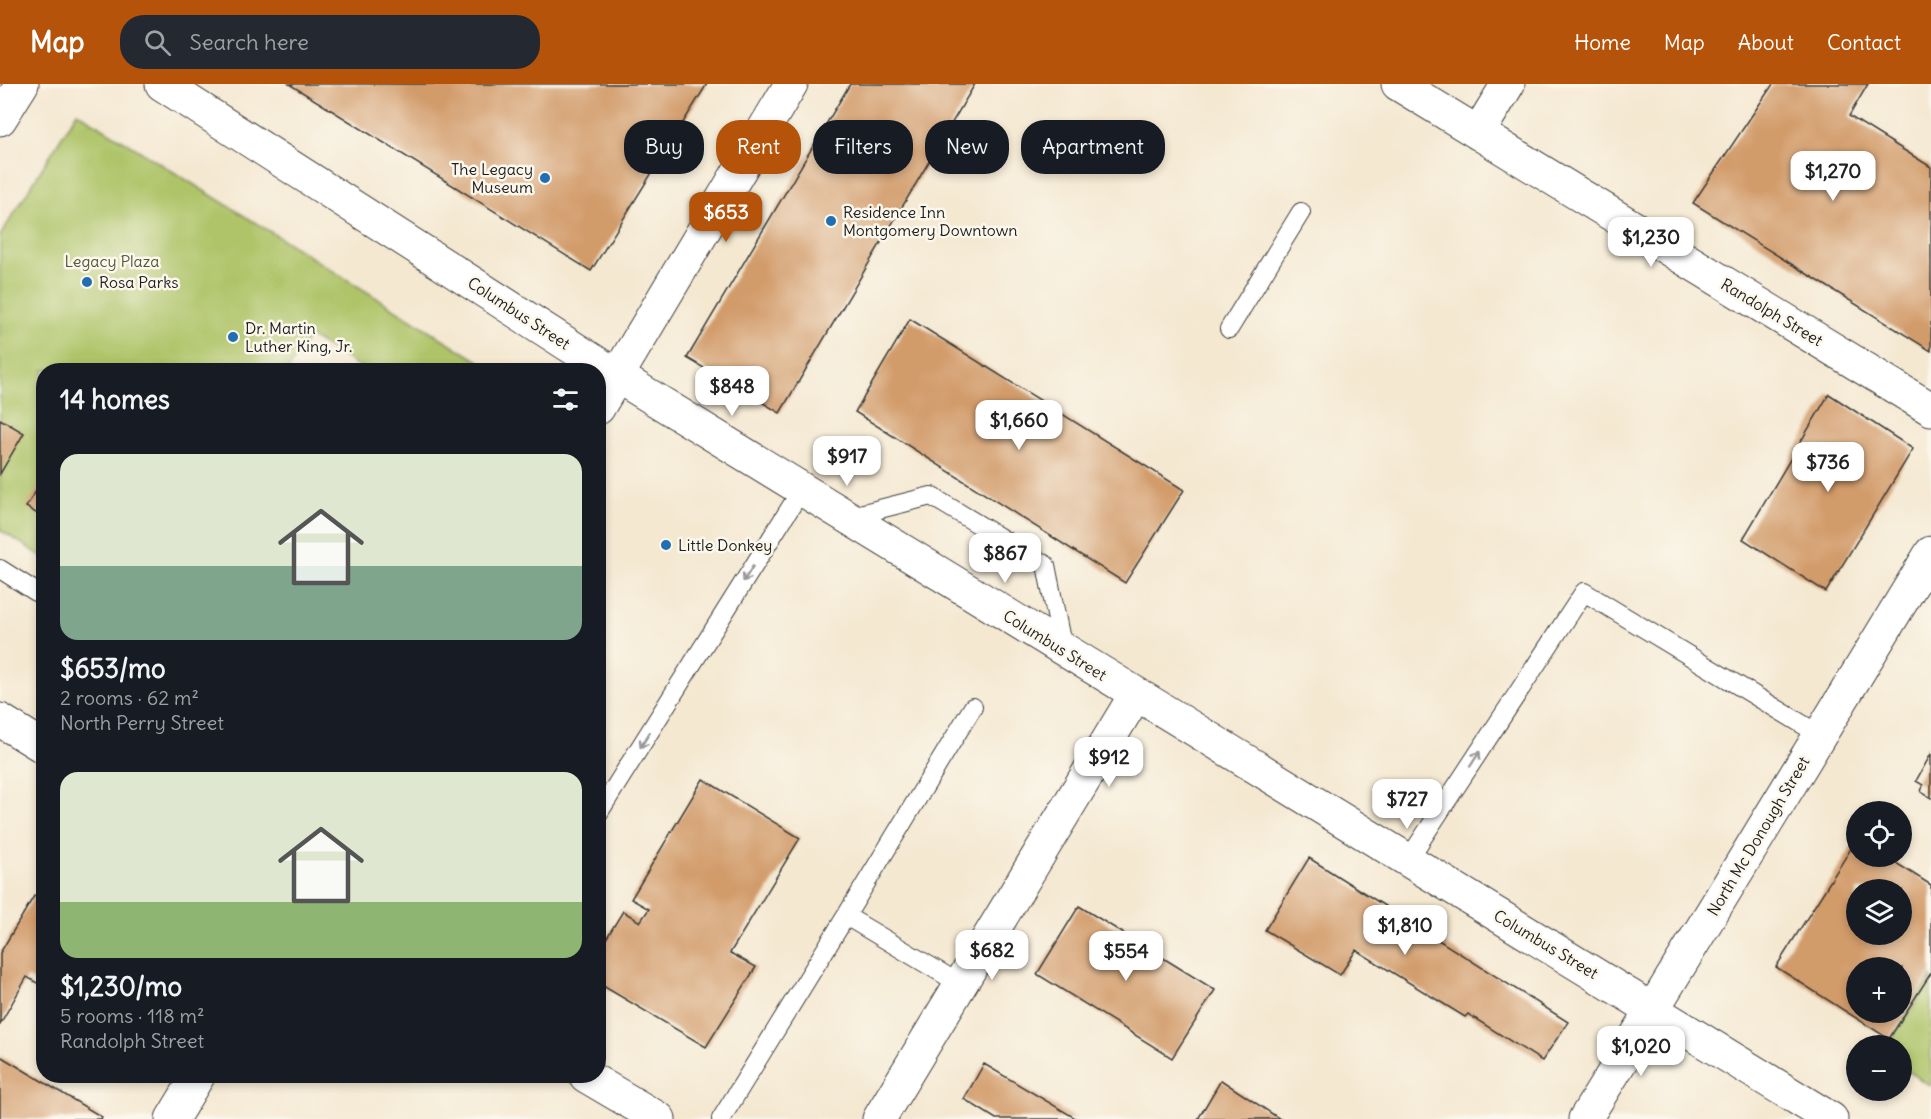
<!DOCTYPE html>
<html lang="en">
<head>
<meta charset="utf-8">
<style>
  :root { --surface:#171b24; --page:#242831; --text:#f1f3f6; --muted:#9ea1a6; --accent:#b45309 }
  body { margin:0; font-family:Delius,sans-serif; background:var(--page); color:var(--text); height:100vh; display:flex; flex-direction:column; font-size:22px; white-space:nowrap }
  * { box-sizing:border-box; margin:0 }
  p { font-size:20px; color:var(--muted) }
  .icon { flex:none; width:33px; height:33px; fill:none; stroke:currentColor; stroke-width:2; stroke-linecap:round; stroke-linejoin:round }
  .map { position:relative; flex:1; overflow:hidden }
  .panel { position:absolute; left:36px; top:279px; width:570px; height:720px; display:flex; flex-direction:column; background:var(--surface); border-radius:24px; box-shadow:0 3px 9px #0003 }
  .panel>* { flex:none }
  .guide { position:absolute; left:624px; top:36px; width:570px; height:54px; display:flex; gap:12px }
  .tools { position:absolute; left:1846px; top:717px; display:grid; gap:12px }
  .tools a { display:grid; place-items:center; width:66px; height:66px; border-radius:50%; background:var(--surface); box-shadow:0 3px 9px #0003; font-size:30px }
  .price { position:absolute; translate:-50% -51px; padding:0 14px; border-radius:12px; background:#fff; color:#222; font-size:20px; line-height:39px; filter:drop-shadow(0 2px 3px #0008) }
  .price::after { content:''; position:absolute; left:50%; top:36px; width:18px; height:14px; margin-left:-9px; background:inherit; clip-path:polygon(0 0,100% 0,50% 100%) }
  .price.on { background:var(--accent); color:#fff }
  ul { padding:0; list-style:none }
  li { display:grid; align-content:center; gap:12px; height:318px; padding:0 24px }
  li span { display:grid; place-items:center; height:186px; border-radius:18px; color:#555 }
  li>.icon { margin-inline-start:auto }
  span .icon { width:108px; height:108px; fill:#fffc; stroke-width:1 }
  li b { font-size:26px }
  h2 { display:flex; justify-content:space-between; align-items:center; height:72px; padding:0 24px; font-size:26px }
  .pill { padding:0 21px; border-radius:24px; background:var(--surface); box-shadow:0 3px 9px #0003; font-size:21px; line-height:54px }
  .pill.on { background:var(--accent); color:#fff }
  header { display:flex; align-items:center; gap:36px; box-sizing:border-box; height:84px; padding:0 30px; background:var(--accent); color:#fff }
  header strong { font-size:28px }
  nav { display:flex; gap:33px; margin-inline-start:auto; font-size:21px }
  .search { width:420px; height:54px; background:var(--page); display:flex; align-items:center; gap:15px; box-sizing:border-box; padding:0 21px; border-radius:24px; color:var(--muted); font-size:22px }
  .map>svg:first-child { display:block }
  .green { fill:#afc469; stroke:#667042; stroke-width:1.5 }
  .building { fill:#d29b6a; fill-rule:evenodd }
  .lines { fill:none; stroke-linecap:round; stroke-linejoin:round }
  .service-casing { stroke:#3c3b37; stroke-width:20 }
  .minor-casing { stroke:#3c3b37; stroke-width:35 }
  .tertiary-casing { stroke:#3c3b37; stroke-width:35 }
  .secondary-casing { stroke:#3c3b37; stroke-width:35 }
  .service { stroke:#fff; stroke-width:18 }
  .minor { stroke:#fff; stroke-width:33 }
  .tertiary { stroke:#fff; stroke-width:33 }
  .secondary { stroke:#fff; stroke-width:33 }
  .oneway { stroke:#999 }
  .poi-dot { fill:#1f6fb2; stroke:#fbf7ec; stroke-width:2 }
  .labels { text-anchor:middle; dominant-baseline:central; stroke-width:5; stroke-linejoin:round; paint-order:stroke }
  .poi-label { font-size:16px; fill:#1c1c1c; stroke:#fbf7ec; text-anchor:start }
  .park-label { font-size:16px; fill:#4f5737; stroke:#fbf7ec }
  .street-label { font-size:16px; fill:#1c1c1c; stroke:#fbf7ec }
</style>
</head>
<body>
<header>
<strong>Map</strong>
<div class="search"><svg class="icon" aria-label="search" viewBox="0 0 24 24"><circle cx="10" cy="10" r="6"/><path d="M15 15l6 6"/></svg>Search here</div>
<nav><a>Home</a><a>Map</a><a>About</a><a>Contact</a></nav>
</header>
<div class="map">
<svg width="1931" height="1035" viewBox="0 0 1931 1035">
  <rect width="100%" height="100%" fill="#fbf7ec"/>
  <filter id="ink" filterUnits="userSpaceOnUse"><feTurbulence type="fractalNoise" baseFrequency=".0167" numOctaves="2"/><feDisplacementMap in="SourceGraphic" scale="12" xChannelSelector="R" yChannelSelector="G"/><feConvolveMatrix kernelMatrix="1 2 1 2 8 2 1 2 1" color-interpolation-filters="sRGB"/></filter>
  <filter id="wash" filterUnits="userSpaceOnUse"><feTurbulence type="fractalNoise" baseFrequency=".008" numOctaves="4" result="noise"/><feDisplacementMap in="SourceGraphic" scale="24" xChannelSelector="R" yChannelSelector="G"/><feGaussianBlur stdDeviation="1.35" result="paint"/><feColorMatrix in="noise" values="0 0 0 0 0 0 0 0 0 0 0 0 0 0 0 0 0 1.4 0 .05"/><feComposite in="paint" operator="in"/></filter>
  <g filter="url(#wash)">
    <rect width="100%" height="100%" fill="#f4e8d1"/>
    <path class="green" d="M 77,28 L 493,286 L 365,286 L 309,252 L 288,286 L 44,286 L 43,473 L 0,446 L 0,152 Z
      M 1931,893 L 1931,1002 L 1902,984 L 1902,962 L 1888,961 Z"/>
    <g id="blocks">
      <path class="building" d="M 289,0 L 707,0 L 591,187 Z
        M 850,0 L 975,0 L 780,329 L 687,274 Z
        M 1773,0 L 1868,0 L 1849,32 L 1931,83 L 1931,267 L 1693,119 Z
        M 910,235 L 1184,406 L 1125,499 L 855,328 Z
        M 1829,310 L 1913,365 L 1826,508 L 1743,455 Z
        M 0,335 L 24,349 L 0,390 Z
        M 44,394 L 44,434 L 26,423 Z
        M 1931,670 L 1931,714 L 1921,708 L 1923,701 L 1916,697 Z
        M 703,695 L 800,754 L 730,869 L 756,883 L 706,963 L 598,899 L 598,868 L 623,827 L 640,838 L 649,825 L 631,815 Z
        M 1857,755 L 1857,772 L 1885,772 L 1931,801 L 1931,889 L 1889,955 L 1776,883 ZM 1857,806 L 1902,806 L 1902,850 L 1857,850 ZM 1857,884 L 1902,884 L 1902,928 L 1857,928 Z
        M 1309,774 L 1568,938 L 1542,977 L 1468,930 L 1465,933 L 1356,866 L 1340,891 L 1265,846 Z
        M 34,812 L 44,818 L 44,903 L 27,893 L 0,940 L 0,869 Z
        M 1079,822 L 1215,906 L 1172,974 L 1037,890 Z
        M 0,972 L 102,1033 L 101,1035 L 0,1035 Z
        M 984,980 L 1077,1035 L 996,1035 L 964,1015 Z
        M 1221,996 L 1280,1035 L 1198,1035 Z"/>
    </g>
  </g>
  <g filter="url(#ink)">
    <use href="#blocks" fill-opacity="0" stroke="#3c3b37" stroke-width="1.5"/>
    <g class="lines">
      <g class="service-casing">
        <path id="service" d="M 1229,245 L 1301,128
          M 848,433 L 931,412 L 1046,481 L 1063,566
          M 0,485 L 44,513
          M 598,730 L 802,405
          M 1408,776 L 1584,508 L 1820,651
          M 846,832 L 973,623
          M 721,1035 L 846,832 L 960,900"/>
      </g>
      <g class="minor-casing">
        <path id="minor" d="M 1398,0 L 1931,325
          M 1478,49 L 1508,0
          M 617,292 L 791,0
          M 1653,925 L 1931,469"/>
      </g>
      <g class="tertiary-casing">
        <path id="tertiary" d="M 879,1035 L 1136,610
          M 1585,1035 L 1653,925"/>
      </g>
      <g class="secondary-casing">
        <path id="secondary" d="M 162,0 L 617,292 L 1831,1035
          M 0,35 L 22,0
          M 598,324 L 617,292
          M 0,636 L 44,663
          M 586,992 L 659,1035
          M 172,1035 L 198,992"/>
      </g>
      <use href="#service" class="service"/>
      <use href="#minor" class="minor"/>
      <use href="#tertiary" class="tertiary"/>
      <use href="#secondary" class="secondary"/>
    </g>
    <defs><path id="oneway-shaft" d="M-6 0H5M1.5-3L5.5 0L1.5 3" fill="none" stroke-width="1.6" stroke-linecap="round" stroke-linejoin="round" transform="scale(1.5)"/></defs>
    <g class="oneway">
      <use href="#oneway-shaft" transform="translate(748 490) rotate(122)"/>
      <use href="#oneway-shaft" transform="translate(645 656) rotate(122)"/>
      <use href="#oneway-shaft" transform="translate(1475 675) rotate(-57)"/>
    </g>
  </g>
  <g class="poi-dot">
    <circle cx="545" cy="94" r="6"/>
    <circle cx="831" cy="137" r="6"/>
    <circle cx="87" cy="198" r="6"/>
    <circle cx="233" cy="253" r="6"/>
    <circle cx="666" cy="461" r="6"/>
  </g>
  <g class="labels">
    <g class="poi-label">
      <text x="533" y="85" text-anchor="end">The Legacy<tspan x="533" dy="18">Museum</tspan></text>
      <text x="843" y="128">Residence Inn<tspan x="843" dy="18">Montgomery Downtown</tspan></text>
      <text x="99" y="198">Rosa Parks</text>
      <text x="245" y="244">Dr. Martin<tspan x="245" dy="18">Luther King, Jr.</tspan></text>
      <text x="678" y="461">Little Donkey</text>
    </g>
    <g class="park-label">
      <text x="112" y="177">Legacy Plaza</text>
    </g>
    <g class="street-label">
      <text transform="translate(1772 228) rotate(31)">Randolph Street</text>
      <text transform="translate(519 229) rotate(33)">Columbus Street</text>
      <text transform="translate(1055 561) rotate(32)">Columbus Street</text>
      <text transform="translate(1758 752) rotate(-59)">North Mc Donough Street</text>
      <text transform="translate(1546 860) rotate(31)">Columbus Street</text>
    </g>
  </g>
</svg>
<div class="tools">
<a><svg class="icon" aria-label="locate" viewBox="0 0 24 24"><circle cx="12" cy="12" r="6"/><path d="M12 2v4M12 18v4M2 12h4M18 12h4"/></svg></a>
<a><svg class="icon" aria-label="layers" viewBox="0 0 24 24"><path d="M12 4l9 5-9 5-9-5zM3 14l9 5 9-5"/></svg></a>
<a>+</a>
<a>−</a>
</div>
<b class="price" style="left:1833px;top:118px">$1,270</b>
<b class="price on" style="left:726px;top:159px">$653</b>
<b class="price" style="left:1651px;top:184px">$1,230</b>
<b class="price" style="left:732px;top:333px">$848</b>
<b class="price" style="left:1019px;top:367px">$1,660</b>
<b class="price" style="left:847px;top:403px">$917</b>
<b class="price" style="left:1828px;top:409px">$736</b>
<b class="price" style="left:1005px;top:500px">$867</b>
<b class="price" style="left:1109px;top:704px">$912</b>
<b class="price" style="left:1407px;top:746px">$727</b>
<b class="price" style="left:1405px;top:872px">$1,810</b>
<b class="price" style="left:992px;top:897px">$682</b>
<b class="price" style="left:1126px;top:898px">$554</b>
<b class="price" style="left:1641px;top:993px">$1,020</b>
<div class="guide">
<a class="pill">Buy</a>
<a class="pill on">Rent</a>
<a class="pill">Filters</a>
<a class="pill">New</a>
<a class="pill">Apartment</a>
</div>
<section class="panel">
<h2>14 homes<svg class="icon" aria-label="filters" viewBox="0 0 24 24"><path d="M4 7h16M4 17h16"/><circle cx="9" cy="7" r="2"/><circle cx="15" cy="17" r="2"/></svg></h2>
<ul>
<li><span style="background:linear-gradient(#dfe7d0 60%,#7fa58c 0)"><svg class="icon" aria-label="home" viewBox="0 0 24 24"><path d="M3 11l9-7 9 7M6 9v11h12V9"/></svg></span><div><b>$653/mo</b><p>2 rooms · 62 m²</p><p>North Perry Street</p></div></li>
<li><span style="background:linear-gradient(#dfe7d0 70%,#8fb573 0)"><svg class="icon" aria-label="home" viewBox="0 0 24 24"><path d="M3 11l9-7 9 7M6 9v11h12V9"/></svg></span><div><b>$1,230/mo</b><p>5 rooms · 118 m²</p><p>Randolph Street</p></div></li>
</ul>
</section>
</div>
</body>
</html>
